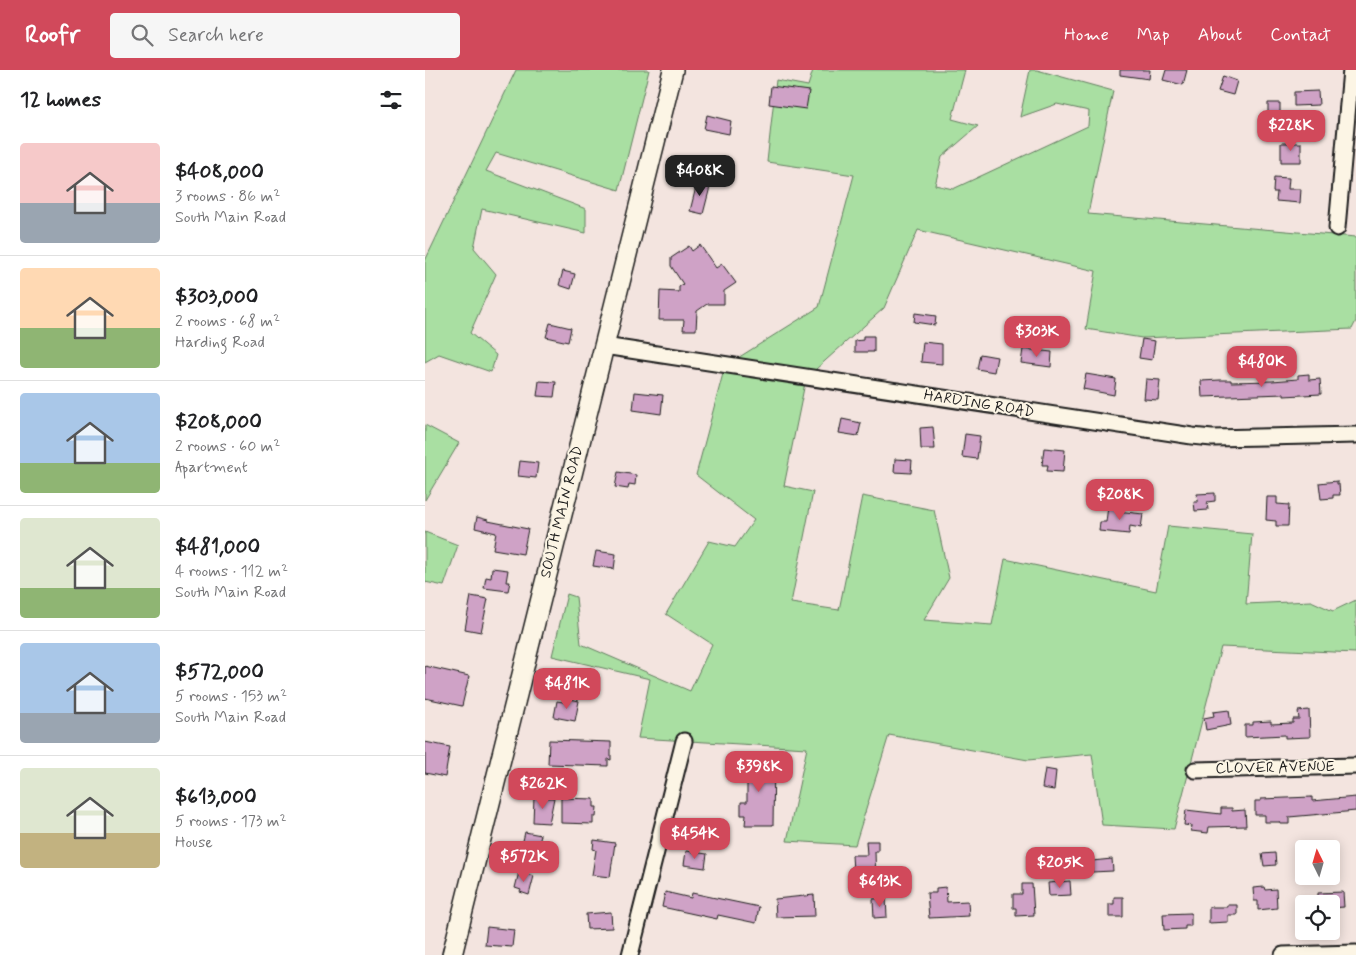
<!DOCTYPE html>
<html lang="en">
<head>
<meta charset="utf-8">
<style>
  :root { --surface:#fff; --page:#f6f6f6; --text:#202124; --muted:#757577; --line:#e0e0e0; --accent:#d1495b }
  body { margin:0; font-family:Mynerve,sans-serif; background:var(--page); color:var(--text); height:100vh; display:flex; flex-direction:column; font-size:19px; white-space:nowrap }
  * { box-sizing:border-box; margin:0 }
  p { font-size:16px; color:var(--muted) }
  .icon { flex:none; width:28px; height:28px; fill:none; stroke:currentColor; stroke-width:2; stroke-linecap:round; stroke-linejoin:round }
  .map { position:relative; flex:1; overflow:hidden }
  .drawer { display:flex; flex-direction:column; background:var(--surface); width:425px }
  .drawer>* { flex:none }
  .needle { width:32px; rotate:355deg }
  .fabs { position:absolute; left:870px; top:770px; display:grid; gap:10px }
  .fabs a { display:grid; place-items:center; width:45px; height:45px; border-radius:5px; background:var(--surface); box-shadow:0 2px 12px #0003; font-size:25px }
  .price { position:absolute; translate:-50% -42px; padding:0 11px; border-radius:10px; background:var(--accent); color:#fff; font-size:16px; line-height:32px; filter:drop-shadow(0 1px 2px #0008) }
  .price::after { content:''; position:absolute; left:50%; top:30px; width:15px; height:11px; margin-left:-8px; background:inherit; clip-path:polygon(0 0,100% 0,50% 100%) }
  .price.selected { background:#222; color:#fff }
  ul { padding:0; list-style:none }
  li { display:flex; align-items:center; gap:15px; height:125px; padding:0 20px }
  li+li { border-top:1px solid var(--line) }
  li span { display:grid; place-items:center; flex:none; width:140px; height:100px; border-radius:5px; color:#555 }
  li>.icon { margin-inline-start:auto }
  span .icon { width:60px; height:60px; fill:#fffc; stroke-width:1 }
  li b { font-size:21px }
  h2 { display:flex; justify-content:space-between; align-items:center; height:60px; padding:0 20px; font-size:21px }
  header { display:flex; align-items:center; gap:30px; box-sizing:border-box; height:70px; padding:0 25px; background:var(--accent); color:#fff }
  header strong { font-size:24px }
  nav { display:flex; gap:28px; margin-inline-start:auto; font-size:18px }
  .search { width:350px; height:45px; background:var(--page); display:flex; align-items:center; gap:12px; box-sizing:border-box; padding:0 18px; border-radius:5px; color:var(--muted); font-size:19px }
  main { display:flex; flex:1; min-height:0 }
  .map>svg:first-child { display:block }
  .green { fill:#a9dfa2; stroke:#627e5f }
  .building { fill:#cfa2c6; stroke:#1c1c1c }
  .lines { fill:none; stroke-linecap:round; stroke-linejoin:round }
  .minor-casing { stroke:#1c1c1c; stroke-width:19 }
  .major-casing { stroke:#1c1c1c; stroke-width:22 }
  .minor { stroke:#fcf5e5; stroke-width:15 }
  .major { stroke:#fcf5e5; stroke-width:19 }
  .labels { text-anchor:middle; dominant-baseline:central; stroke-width:4; stroke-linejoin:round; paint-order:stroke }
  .street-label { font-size:15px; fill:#1c1c1c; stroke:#fcf5e5 }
</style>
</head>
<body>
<header>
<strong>Roofr</strong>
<div class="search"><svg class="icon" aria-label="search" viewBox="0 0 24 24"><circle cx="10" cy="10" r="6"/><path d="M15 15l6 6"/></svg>Search here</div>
<nav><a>Home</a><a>Map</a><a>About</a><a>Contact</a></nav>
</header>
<main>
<section class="drawer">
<h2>12 homes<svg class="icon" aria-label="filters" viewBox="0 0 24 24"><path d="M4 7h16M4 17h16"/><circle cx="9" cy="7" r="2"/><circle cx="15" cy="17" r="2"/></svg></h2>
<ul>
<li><span style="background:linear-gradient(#f6c9c9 60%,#9aa5b1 0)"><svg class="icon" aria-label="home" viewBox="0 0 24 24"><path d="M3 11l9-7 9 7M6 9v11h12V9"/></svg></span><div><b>$408,000</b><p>3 rooms · 86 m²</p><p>South Main Road</p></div></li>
<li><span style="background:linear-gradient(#ffd9b3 60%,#8fb573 0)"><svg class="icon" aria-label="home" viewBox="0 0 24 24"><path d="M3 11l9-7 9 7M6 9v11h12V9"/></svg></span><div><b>$303,000</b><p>2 rooms · 68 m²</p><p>Harding Road</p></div></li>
<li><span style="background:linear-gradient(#a9c7e8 70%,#8fb573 0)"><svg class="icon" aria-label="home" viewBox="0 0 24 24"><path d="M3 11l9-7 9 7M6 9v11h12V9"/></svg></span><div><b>$208,000</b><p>2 rooms · 60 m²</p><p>Apartment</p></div></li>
<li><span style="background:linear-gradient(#dfe7d0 70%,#8fb573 0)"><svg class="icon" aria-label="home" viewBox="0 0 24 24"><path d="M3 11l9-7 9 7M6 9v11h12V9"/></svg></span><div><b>$481,000</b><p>4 rooms · 112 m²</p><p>South Main Road</p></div></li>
<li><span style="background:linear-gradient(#a9c7e8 70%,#9aa5b1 0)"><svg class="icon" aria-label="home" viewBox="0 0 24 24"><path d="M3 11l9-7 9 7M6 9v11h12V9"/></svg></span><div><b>$572,000</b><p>5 rooms · 153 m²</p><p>South Main Road</p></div></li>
<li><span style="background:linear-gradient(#dfe7d0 65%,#c2b280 0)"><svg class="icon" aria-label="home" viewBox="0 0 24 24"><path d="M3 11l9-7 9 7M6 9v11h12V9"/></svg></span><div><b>$613,000</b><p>5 rooms · 173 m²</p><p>House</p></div></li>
</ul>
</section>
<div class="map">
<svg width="931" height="885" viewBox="0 0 931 885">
  <rect width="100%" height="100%" fill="#f3e4df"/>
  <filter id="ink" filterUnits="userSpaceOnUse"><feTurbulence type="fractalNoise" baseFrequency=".02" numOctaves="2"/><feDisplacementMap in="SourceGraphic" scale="10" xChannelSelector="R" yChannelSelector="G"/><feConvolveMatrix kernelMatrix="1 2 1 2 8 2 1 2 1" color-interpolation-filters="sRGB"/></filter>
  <g filter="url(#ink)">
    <path class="green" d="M 91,0 L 224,0 L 194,120 L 71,83 L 61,101 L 161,139 L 161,163 L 57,139 L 49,178 L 71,204 L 45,263 L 71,285 L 66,302 L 14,284 L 0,292 L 0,191 Z
      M 388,0 L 540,0 L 527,49 L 553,56 L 517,87 L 510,115 L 528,119 L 663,56 L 664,41 L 632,34 L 595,47 L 605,0 L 612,0 L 688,21 L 663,144 L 931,167 L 931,251 L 927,259 L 717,268 L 661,259 L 671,201 L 493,160 L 459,238 L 381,308 L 359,416 L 388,422 L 366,533 L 414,540 L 437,426 L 509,440 L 524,508 L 499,550 L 567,555 L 580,489 L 731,521 L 743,456 L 827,464 L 821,534 L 886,531 L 908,541 L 931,530 L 931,583 L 796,577 L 749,759 L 677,755 L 667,684 L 603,690 L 464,665 L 430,775 L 362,771 L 382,678 L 213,668 L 225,609 L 127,586 L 142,524 L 151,527 L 156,574 L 265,621 L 287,574 L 241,544 L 284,471 L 310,477 L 329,450 L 271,405 L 300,296 L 394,237 L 429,105 L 342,92 L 351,10 L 383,16 Z
      M 0,355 L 34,373 L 0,430 Z
      M 0,462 L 33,475 L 19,516 L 0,512 Z"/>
    <path class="building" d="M 695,0 L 725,0 L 724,9 L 695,5 Z
      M 741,0 L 762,0 L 758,15 L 738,10 Z
      M 798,6 L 812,11 L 808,25 L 793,21 Z
      M 346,16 L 384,21 L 381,39 L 344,34 Z
      M 893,21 L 894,35 L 869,36 L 869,22 Z
      M 843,33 L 855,33 L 855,43 L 843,43 Z
      M 282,45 L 306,51 L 304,64 L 279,59 Z
      M 856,73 L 876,73 L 876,92 L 856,92 Z
      M 849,107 L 864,108 L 863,119 L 876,119 L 875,133 L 851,131 L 852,122 L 848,122 Z
      M 273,109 L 286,113 L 278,144 L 265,141 Z
      M 275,175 L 291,198 L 297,194 L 311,213 L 299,221 L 299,234 L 282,234 L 272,241 L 271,260 L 258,260 L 259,250 L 234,250 L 235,221 L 254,222 L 254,217 L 258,214 L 246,196 L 246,188 L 264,176 L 267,181 Z
      M 138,201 L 150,204 L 146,219 L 134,215 Z
      M 490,243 L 511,246 L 510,255 L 489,252 Z
      M 125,253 L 146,258 L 143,272 L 121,267 Z
      M 438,266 L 449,266 L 449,282 L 430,282 L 430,271 L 438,270 Z
      M 717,269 L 730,271 L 727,290 L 714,288 Z
      M 498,272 L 517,274 L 517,294 L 496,292 Z
      M 598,279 L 627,282 L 626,297 L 596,293 Z
      M 555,284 L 572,287 L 569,302 L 552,299 Z
      M 661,304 L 691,309 L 689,325 L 658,319 Z
      M 884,304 L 884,310 L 895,309 L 896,324 L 859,326 L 859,324 L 777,327 L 776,311 L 795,310 L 806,310 L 806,312 L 847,311 L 873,309 L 873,305 Z
      M 721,309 L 735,310 L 733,330 L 719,329 Z
      M 114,311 L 131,312 L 129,327 L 112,326 Z
      M 210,322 L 238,325 L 236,344 L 208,340 Z
      M 417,349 L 436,353 L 433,366 L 414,363 Z
      M 508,357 L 510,379 L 496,379 L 495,358 Z
      M 540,364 L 555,366 L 552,389 L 537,387 Z
      M 619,378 L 640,380 L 638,402 L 622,401 L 623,395 L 617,395 Z
      M 470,389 L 487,390 L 486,403 L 469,402 Z
      M 95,391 L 113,393 L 111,408 L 93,406 Z
      M 193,402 L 211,405 L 210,415 L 204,414 L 203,419 L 190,417 Z
      M 912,411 L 912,414 L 914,414 L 915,425 L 908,425 L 908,428 L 896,429 L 894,413 Z
      M 790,423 L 790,431 L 782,432 L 783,440 L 770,441 L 769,432 L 773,432 L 772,424 Z
      M 842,427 L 852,427 L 852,434 L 864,435 L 863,456 L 851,456 L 851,451 L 841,450 Z
      M 683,436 L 692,437 L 692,441 L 718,444 L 716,458 L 705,456 L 704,464 L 674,461 L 675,452 L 681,452 Z
      M 52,447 L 63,450 L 63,451 L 103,459 L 98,484 L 68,479 L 71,463 L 50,458 Z
      M 171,481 L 191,484 L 189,499 L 168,496 Z
      M 67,498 L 83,500 L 81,512 L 85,512 L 83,521 L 59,518 L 61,507 L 66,508 Z
      M 46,526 L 63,529 L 56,562 L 40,559 Z
      M 0,596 L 44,606 L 37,636 L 0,628 Z
      M 145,629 L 154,631 L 150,651 L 129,647 L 132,631 L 144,633 Z
      M 804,640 L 806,655 L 781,660 L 779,648 L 789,646 L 788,642 Z
      M 884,640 L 885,667 L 860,668 L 860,665 L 820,667 L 820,655 L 828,655 L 828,652 L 846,651 L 846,654 L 868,653 L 868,649 L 874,649 L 873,641 Z
      M 124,670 L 186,672 L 186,690 L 183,689 L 183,696 L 123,694 Z
      M 0,672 L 25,677 L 20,707 L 0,703 Z
      M 324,690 L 349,690 L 348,755 L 320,755 L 321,745 L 316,745 L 316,732 L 322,732 L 322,712 L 318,712 L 318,699 L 323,699 Z
      M 620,699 L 631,701 L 629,720 L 617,718 Z
      M 109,727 L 129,728 L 124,753 L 108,752 Z
      M 887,727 L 887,731 L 931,727 L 931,741 L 864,747 L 864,754 L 856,754 L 855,752 L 840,752 L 840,745 L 830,745 L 830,731 L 836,731 L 836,729 Z
      M 136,728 L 169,729 L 169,737 L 172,737 L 171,747 L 168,747 L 168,754 L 136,753 Z
      M 796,738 L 807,738 L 807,741 L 820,740 L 821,756 L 784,757 L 783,763 L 766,761 L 767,756 L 759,755 L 761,740 L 796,744 Z
      M 100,762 L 116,765 L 113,778 L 119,780 L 117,789 L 95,784 Z
      M 169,770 L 190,773 L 185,807 L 167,805 L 171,780 L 168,779 Z
      M 441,771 L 453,771 L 453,781 L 450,781 L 451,817 L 429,818 L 427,785 L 442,785 Z
      M 261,781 L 282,784 L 280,798 L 259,795 Z
      M 850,783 L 851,795 L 839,796 L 837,784 Z
      M 687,789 L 688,801 L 667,802 L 667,791 Z
      M 94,802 L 109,806 L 104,825 L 95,822 L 96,820 L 90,818 Z
      M 645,811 L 646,825 L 624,826 L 623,813 Z
      M 597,814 L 607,814 L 609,845 L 591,846 L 591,838 L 588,838 L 588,824 L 597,824 Z
      M 521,817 L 522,832 L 543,831 L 544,846 L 504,848 L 502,823 L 511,823 L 511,818 Z
      M 839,817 L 840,820 L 851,819 L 852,838 L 833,840 L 833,831 L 829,831 L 828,818 Z
      M 240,822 L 266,828 L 267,823 L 334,837 L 331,853 L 293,845 L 292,849 L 237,837 Z
      M 918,822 L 919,837 L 906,838 L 906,834 L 893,834 L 893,823 Z
      M 389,825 L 390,846 L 351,847 L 350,829 Z
      M 689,827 L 698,827 L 698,847 L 684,847 L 684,834 L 689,834 Z
      M 461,828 L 462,847 L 449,848 L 448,829 Z
      M 802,835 L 812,835 L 812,845 L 803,845 L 803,852 L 784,853 L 784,837 L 802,837 Z
      M 186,842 L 187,858 L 162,859 L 161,844 Z
      M 766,843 L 766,856 L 760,856 L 760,859 L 739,860 L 738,844 Z
      M 62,857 L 89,860 L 87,877 L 60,875 Z"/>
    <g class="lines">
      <g class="minor-casing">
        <path id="minor" d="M 912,158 L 926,0
          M 179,276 L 767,366 L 787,368 L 931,365
          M 770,700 L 931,696
          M 205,885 L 259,671
          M 858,885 L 931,883"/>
      </g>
      <g class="major-casing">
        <path id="major" d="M 27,885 L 248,0"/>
      </g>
      <use href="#minor" class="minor"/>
      <use href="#major" class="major"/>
    </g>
  </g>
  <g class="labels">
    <g class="street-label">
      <text transform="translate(554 334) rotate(9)">HARDING ROAD</text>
      <text transform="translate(137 442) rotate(-76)">SOUTH MAIN ROAD</text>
      <text transform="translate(850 698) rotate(-1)">CLOVER AVENUE</text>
    </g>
  </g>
</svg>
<div class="fabs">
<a><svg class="needle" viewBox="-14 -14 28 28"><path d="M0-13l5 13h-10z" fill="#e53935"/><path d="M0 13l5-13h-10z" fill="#757577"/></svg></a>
<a><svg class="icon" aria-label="locate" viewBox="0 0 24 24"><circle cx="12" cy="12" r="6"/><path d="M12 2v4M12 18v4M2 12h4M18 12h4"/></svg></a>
</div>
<b class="price" style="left:866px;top:82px">$228K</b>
<b class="price selected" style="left:275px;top:127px">$408K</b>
<b class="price" style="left:612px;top:288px">$303K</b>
<b class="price" style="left:837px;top:318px">$480K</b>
<b class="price" style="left:695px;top:451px">$208K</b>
<b class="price" style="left:142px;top:640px">$481K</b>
<b class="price" style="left:334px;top:723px">$398K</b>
<b class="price" style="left:118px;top:740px">$262K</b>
<b class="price" style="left:270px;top:790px">$454K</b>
<b class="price" style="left:99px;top:813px">$572K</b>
<b class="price" style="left:635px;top:819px">$205K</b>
<b class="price" style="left:455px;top:838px">$613K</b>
</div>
</main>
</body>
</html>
